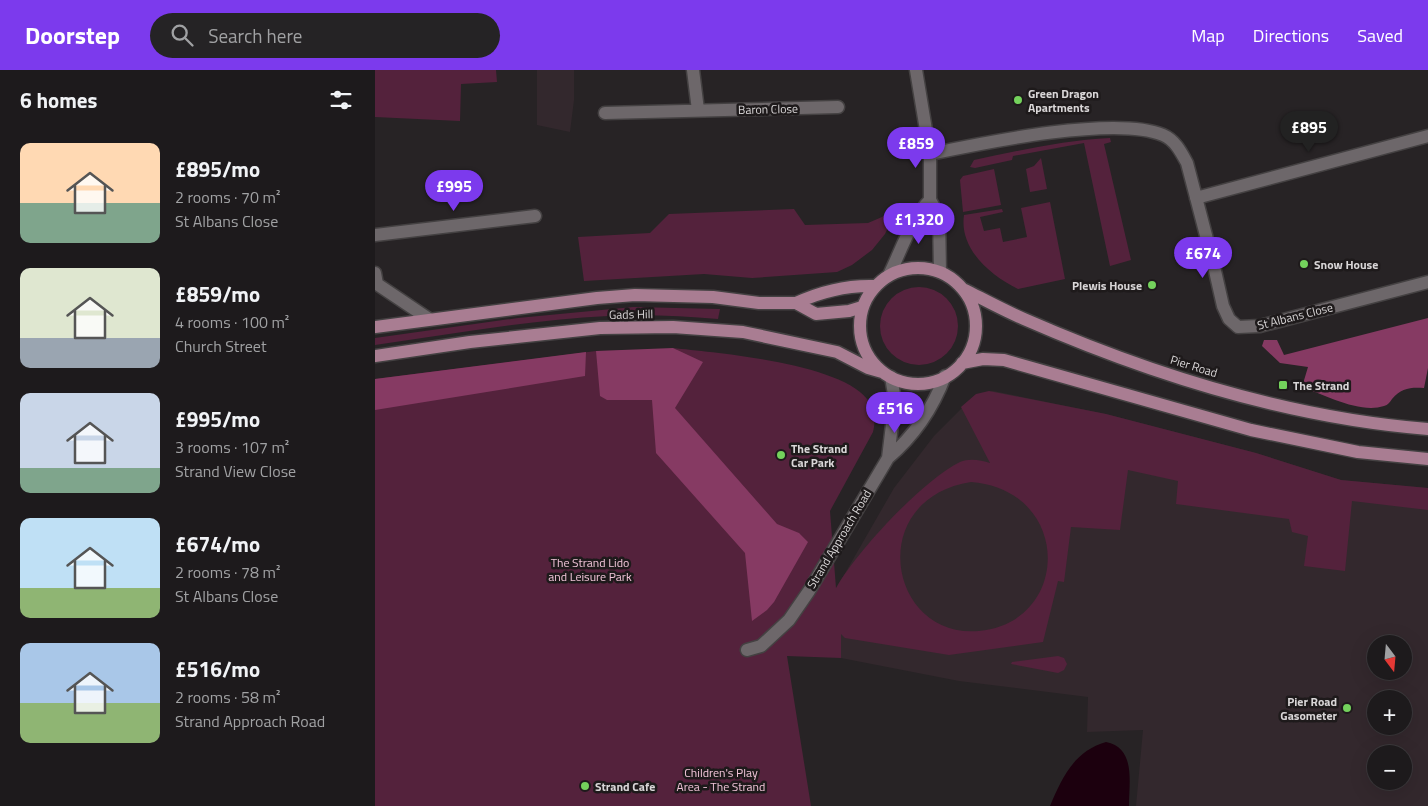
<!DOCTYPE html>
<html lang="en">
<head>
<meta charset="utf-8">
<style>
  :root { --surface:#1d1a1c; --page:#252325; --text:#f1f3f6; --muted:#a0a1a3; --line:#3b383b; --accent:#7c3aed }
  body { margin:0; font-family:"Titillium Web",sans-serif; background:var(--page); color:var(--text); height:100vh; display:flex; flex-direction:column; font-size:19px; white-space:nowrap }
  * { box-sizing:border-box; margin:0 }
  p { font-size:16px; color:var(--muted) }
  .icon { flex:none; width:28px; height:28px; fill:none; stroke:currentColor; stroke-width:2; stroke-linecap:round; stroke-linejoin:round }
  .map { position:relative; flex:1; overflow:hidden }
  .panel { display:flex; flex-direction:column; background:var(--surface); width:375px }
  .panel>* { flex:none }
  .needle { width:32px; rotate:164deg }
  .fabs { position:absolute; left:992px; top:565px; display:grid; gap:10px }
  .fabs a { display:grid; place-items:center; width:45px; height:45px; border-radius:50%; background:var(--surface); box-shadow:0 5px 20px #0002,0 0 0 1px var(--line); font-size:25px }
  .price { position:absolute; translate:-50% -42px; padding:0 11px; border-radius:18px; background:var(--accent); color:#fff; font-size:16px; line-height:32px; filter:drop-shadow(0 1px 2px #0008) }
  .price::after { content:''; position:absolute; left:50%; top:30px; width:15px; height:11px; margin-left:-8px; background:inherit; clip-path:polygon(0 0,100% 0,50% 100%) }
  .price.current { background:#222; color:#fff }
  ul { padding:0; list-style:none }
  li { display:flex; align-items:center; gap:15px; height:125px; padding:0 20px }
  li span { display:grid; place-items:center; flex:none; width:140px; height:100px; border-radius:10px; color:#555 }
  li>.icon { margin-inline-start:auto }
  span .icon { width:60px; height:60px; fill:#fffc; stroke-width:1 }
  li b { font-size:21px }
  h2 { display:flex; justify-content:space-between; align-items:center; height:60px; padding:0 20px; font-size:21px }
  header { display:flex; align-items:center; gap:30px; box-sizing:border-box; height:70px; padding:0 25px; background:var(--accent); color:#fff }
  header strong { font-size:24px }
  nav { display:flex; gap:28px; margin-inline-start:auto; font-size:18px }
  .search { width:350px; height:45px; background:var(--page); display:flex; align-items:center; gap:12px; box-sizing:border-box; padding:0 18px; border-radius:28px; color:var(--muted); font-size:19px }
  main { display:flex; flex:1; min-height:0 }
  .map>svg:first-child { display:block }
  .built { fill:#33282d; fill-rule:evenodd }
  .green { fill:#54223c; fill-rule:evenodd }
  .forest { fill:#863a63 }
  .water { fill:#1c000e }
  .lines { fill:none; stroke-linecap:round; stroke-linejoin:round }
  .street-casing { stroke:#444142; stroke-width:15 }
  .secondary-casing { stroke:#444142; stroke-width:15 }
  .primary-casing { stroke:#444142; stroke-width:15 }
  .street { stroke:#6d676a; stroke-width:12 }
  .secondary { stroke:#6d676a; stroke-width:12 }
  .primary { stroke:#a97d92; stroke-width:12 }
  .poi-dot { fill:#74d25c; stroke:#1e1a1b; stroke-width:2 }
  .labels { text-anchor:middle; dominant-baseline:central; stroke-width:5; stroke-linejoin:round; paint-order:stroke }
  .poi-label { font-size:12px; font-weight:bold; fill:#d9d6d7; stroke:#1e1a1b; text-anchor:start }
  .street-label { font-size:12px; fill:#d9d6d7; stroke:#1e1a1b }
  .park-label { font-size:12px; fill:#f2c5d9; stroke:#1e1a1b }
</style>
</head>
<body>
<header>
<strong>Doorstep</strong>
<div class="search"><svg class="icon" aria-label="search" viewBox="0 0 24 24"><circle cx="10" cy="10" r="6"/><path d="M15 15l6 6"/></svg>Search here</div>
<nav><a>Map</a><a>Directions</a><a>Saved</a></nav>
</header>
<main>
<section class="panel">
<h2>6 homes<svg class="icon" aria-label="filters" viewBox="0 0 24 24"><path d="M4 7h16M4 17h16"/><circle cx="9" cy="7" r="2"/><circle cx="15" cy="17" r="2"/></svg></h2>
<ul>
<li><span style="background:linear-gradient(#ffd9b3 60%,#7fa58c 0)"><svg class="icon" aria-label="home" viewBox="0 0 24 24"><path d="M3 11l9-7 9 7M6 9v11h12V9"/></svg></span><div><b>£895/mo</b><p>2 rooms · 70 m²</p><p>St Albans Close</p></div></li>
<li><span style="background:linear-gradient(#dfe7d0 70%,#9aa5b1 0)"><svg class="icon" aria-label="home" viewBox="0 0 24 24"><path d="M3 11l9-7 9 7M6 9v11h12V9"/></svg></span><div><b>£859/mo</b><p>4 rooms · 100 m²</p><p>Church Street</p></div></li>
<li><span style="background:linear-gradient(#c9d6e8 75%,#7fa58c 0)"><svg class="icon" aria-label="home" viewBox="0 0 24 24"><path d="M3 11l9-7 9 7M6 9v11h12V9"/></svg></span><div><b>£995/mo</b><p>3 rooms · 107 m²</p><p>Strand View Close</p></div></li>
<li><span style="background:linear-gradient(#bfe0f5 70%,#8fb573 0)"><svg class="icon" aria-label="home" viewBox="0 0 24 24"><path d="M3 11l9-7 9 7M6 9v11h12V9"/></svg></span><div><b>£674/mo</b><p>2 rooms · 78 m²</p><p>St Albans Close</p></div></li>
<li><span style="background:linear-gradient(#a9c7e8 60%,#8fb573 0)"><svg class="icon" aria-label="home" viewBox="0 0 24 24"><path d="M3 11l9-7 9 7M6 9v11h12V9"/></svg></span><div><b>£516/mo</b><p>2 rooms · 58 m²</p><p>Strand Approach Road</p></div></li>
</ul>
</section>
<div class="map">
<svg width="1053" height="736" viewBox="0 0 1053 736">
  <rect width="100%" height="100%" fill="#272325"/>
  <path class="built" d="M 162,0 L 199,0 L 199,30 L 195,62 L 162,55 Z
    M 618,321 L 731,344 L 881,383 L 966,410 L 1053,418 L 1053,736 L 761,736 L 768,660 L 712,662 L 713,627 L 584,611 L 466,588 L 465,543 L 461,519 L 519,418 L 559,366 L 600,325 ZM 1001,574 L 1029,574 L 1029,601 L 1001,601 ZM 1001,629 L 1029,629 L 1029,656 L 1001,656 ZM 1001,684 L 1029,684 L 1029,711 L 1001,711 Z"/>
  <path class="green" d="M 0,0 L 121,0 L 122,12 L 86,14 L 85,51 L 0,47 Z
    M 735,68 L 736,72 L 729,74 L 756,190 L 735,196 L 709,73 L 638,86 L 637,90 L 600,98 L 595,97 L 599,90 C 643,81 689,70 735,68 Z
    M 666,88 L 672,119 L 655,122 L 651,99 L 659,96 Z
    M 619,99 L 626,135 L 588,142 L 585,110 L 588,106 Z
    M 675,132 L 690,209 L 643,219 C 615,205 584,179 589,145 L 627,139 L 628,142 L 605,147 L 609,161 L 625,158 L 628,172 L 652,167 L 646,138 Z
    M 525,133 L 510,164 L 497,180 L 477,195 L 462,202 L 377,208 L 329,204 L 209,211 L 203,167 L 275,163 L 294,144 L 419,139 L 430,155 L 493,153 L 507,147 Z
    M505 256a39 39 0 1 1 78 0a39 39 0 1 1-78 0Z
    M 258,237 L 345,239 L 343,249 C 307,246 270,244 233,246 C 155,250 77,264 0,275 L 0,268 L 143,248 Z
    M 298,278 C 344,283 464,293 492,329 C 500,339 501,350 498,362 L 455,441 L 461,518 C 482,481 547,411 585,392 C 594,388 606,390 615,393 L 586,337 L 601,324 L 614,321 L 731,344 L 881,383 L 966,410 L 1053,418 L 1053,440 L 977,431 L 970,501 L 929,496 L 933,466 L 917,462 L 914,449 L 801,434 L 803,411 L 753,400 L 745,460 L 696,457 L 689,512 L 683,511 L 668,572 L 574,585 L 470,568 L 466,564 L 466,588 L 412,586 L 436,736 L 0,736 L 0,309 L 221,281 L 302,280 ZM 596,412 C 697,420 697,552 604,561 C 513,569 489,429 596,412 Z
    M 683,586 L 689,588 L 692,594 L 689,600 L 683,603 L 636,594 L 637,592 Z"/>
  <path class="forest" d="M 1053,248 L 1053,298 L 1049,318 C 1036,317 1026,318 1017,329 C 1015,332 1013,335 1009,336 C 985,344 950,325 927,317 L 933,297 L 905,293 L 887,276 L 889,270 L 902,270 L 909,285 Z
    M 298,278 L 328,292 L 300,338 L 402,454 L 424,463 L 433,472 L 399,532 L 392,540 L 377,551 L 370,483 L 281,383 L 277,330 L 232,330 L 225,326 L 221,281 Z
    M 211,282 L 210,306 L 0,340 L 0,309 Z"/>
  <path class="water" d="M 731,672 C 761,678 754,712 754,736 L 675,736 C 687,708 699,681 731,672 Z"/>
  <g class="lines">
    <g class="street-casing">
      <path id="street" d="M 318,0 L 323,40
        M 230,43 L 463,37
        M 555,84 C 608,73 740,45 788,65 C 800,70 806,82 812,93 L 838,192 L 848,236 L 854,249 L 863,257 L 885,256 L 1053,212
        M 821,128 L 1053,66
        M 0,165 L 160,146
        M 0,203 L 2,214 L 54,249
        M 513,388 L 520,330 L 516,307
        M 372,580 L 386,576 L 414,550 L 434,521 L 513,388 C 539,366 558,338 570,306"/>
    </g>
    <g class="secondary-casing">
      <path id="secondary" d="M 541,0 L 555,84 L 555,130 L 564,146 L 565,202
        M 514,205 C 526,181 536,149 555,130"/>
    </g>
    <g class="primary-casing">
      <path id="primary" d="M485 256a58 58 0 1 1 116 0a58 58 0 1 1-116 0Z
        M 588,219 C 608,229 628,240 649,249 C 777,305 914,348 1053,359
        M 421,233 C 447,221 472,215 500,216
        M 0,257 L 222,228 L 260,225 L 338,227 L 384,233 L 421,233 L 441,244 L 474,241 L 487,237
        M 0,286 L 95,272 L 225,258 L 298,257 L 368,262 L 462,282 L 493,298 L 507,302
        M 587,293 L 608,289 L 629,290 L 876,360 L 983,382 L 1053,389"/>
    </g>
    <use href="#street" class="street"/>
    <use href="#secondary" class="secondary"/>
    <use href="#primary" class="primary"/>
  </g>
  <g class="poi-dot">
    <circle cx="643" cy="30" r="5"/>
    <circle cx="929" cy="194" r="5"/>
    <circle cx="777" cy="215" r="5"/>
    <rect x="903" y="310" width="10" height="10" rx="2.5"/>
    <circle cx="406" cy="385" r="5"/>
    <circle cx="972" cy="638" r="5"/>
    <circle cx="210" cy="716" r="5"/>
  </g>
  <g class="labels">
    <g class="poi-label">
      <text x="653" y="23">Green Dragon<tspan x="653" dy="14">Apartments</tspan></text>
      <text x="939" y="194">Snow House</text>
      <text x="767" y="215" text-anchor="end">Plewis House</text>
      <text x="918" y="315">The Strand</text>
      <text x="416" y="378">The Strand<tspan x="416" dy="14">Car Park</tspan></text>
      <text x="962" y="631" text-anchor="end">Pier Road<tspan x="962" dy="14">Gasometer</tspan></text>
      <text x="220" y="716">Strand Cafe</text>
    </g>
    <g class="street-label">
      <text transform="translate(393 39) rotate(-1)">Baron Close</text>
      <text transform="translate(256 244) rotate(-1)">Gads Hill</text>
      <text transform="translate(920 246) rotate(-14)">St Albans Close</text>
      <text transform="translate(819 296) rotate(17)">Pier Road</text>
      <text transform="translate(464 469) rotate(-59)">Strand Approach Road</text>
    </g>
    <g class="park-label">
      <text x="215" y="492">The Strand Lido<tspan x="215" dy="14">and Leisure Park</tspan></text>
      <text x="346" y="702">Children's Play<tspan x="346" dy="14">Area - The Strand</tspan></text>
    </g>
  </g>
</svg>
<div class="fabs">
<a><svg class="needle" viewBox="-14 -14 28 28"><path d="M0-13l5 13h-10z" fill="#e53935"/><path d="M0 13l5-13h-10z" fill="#a0a1a3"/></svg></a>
<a>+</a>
<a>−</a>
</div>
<b class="price current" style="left:934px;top:83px">£895</b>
<b class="price" style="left:541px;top:99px">£859</b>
<b class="price" style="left:79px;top:142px">£995</b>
<b class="price" style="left:544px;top:175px">£1,320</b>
<b class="price" style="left:828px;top:209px">£674</b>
<b class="price" style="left:520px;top:364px">£516</b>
</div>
</main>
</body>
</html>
